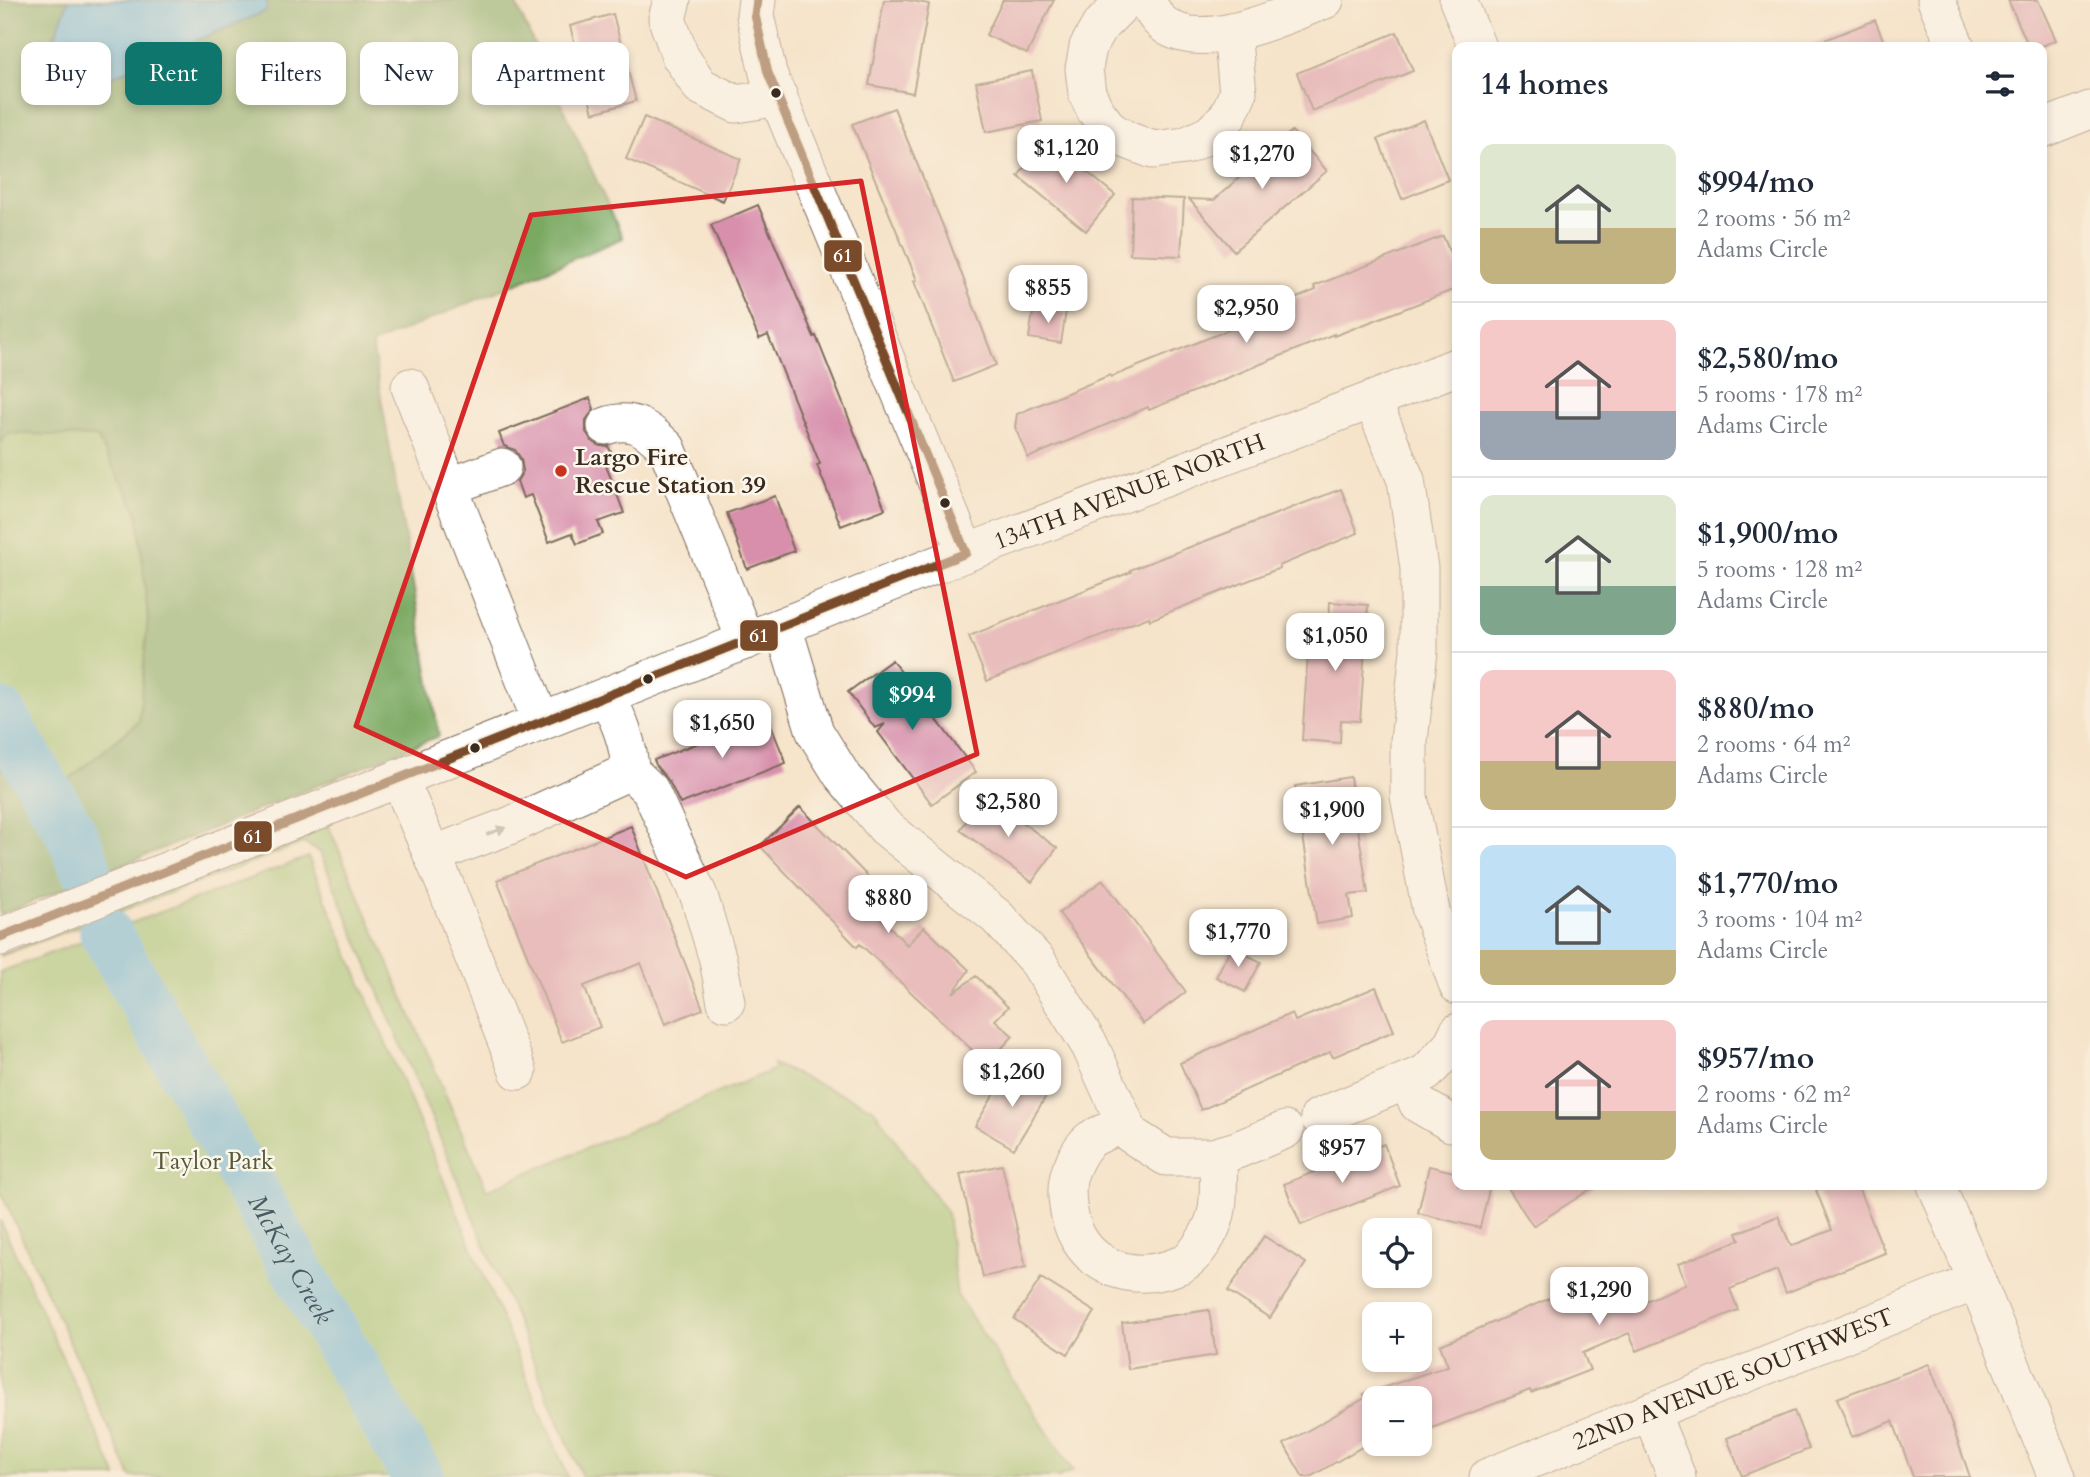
<!DOCTYPE html>
<html lang="en">
<head>
<meta charset="utf-8">
<style>
  :root { --surface:#fff; --page:#f2f2f3; --text:#1f2937; --muted:#747a83; --line:#e0e1e3; --accent:#0f766e }
  body { margin:0; font-family:Cardo,serif; background:var(--page); color:var(--text); height:100vh; display:flex; flex-direction:column; font-size:26px; white-space:nowrap }
  * { box-sizing:border-box; margin:0 }
  p { font-size:23px; color:var(--muted) }
  .icon { flex:none; width:38px; height:38px; fill:none; stroke:currentColor; stroke-width:2; stroke-linecap:round; stroke-linejoin:round }
  .map { position:relative; flex:1; overflow:hidden }
  .panel { position:absolute; left:1452px; top:42px; width:595px; height:1148px; display:flex; flex-direction:column; background:var(--surface); border-radius:14px; box-shadow:0 4px 10px #0003 }
  .panel>* { flex:none }
  .top-card { position:absolute; left:21px; top:42px; width:665px; height:63px; display:flex; gap:14px }
  .controls { position:absolute; left:1362px; top:1218px; display:grid; gap:14px }
  .controls a { display:grid; place-items:center; width:70px; height:70px; border-radius:14px; background:var(--surface); box-shadow:0 4px 10px #0003; font-size:35px }
  .price { position:absolute; translate:-50% -60px; padding:0 16px; border-radius:14px; background:#fff; color:#222; font-size:23px; line-height:46px; filter:drop-shadow(0 2px 4px #0008) }
  .price::after { content:''; position:absolute; left:50%; top:42px; width:21px; height:16px; margin-left:-10px; background:inherit; clip-path:polygon(0 0,100% 0,50% 100%) }
  .price.current { background:var(--accent); color:#fff }
  ul { padding:0; list-style:none }
  li { display:flex; align-items:center; gap:21px; height:175px; padding:0 28px }
  li+li { border-top:2px solid var(--line) }
  li span { display:grid; place-items:center; flex:none; width:196px; height:140px; border-radius:14px; color:#555 }
  li>.icon { margin-inline-start:auto }
  span .icon { width:84px; height:84px; fill:#fffc; stroke-width:1 }
  li b { font-size:30px }
  h2 { display:flex; justify-content:space-between; align-items:center; height:84px; padding:0 28px; font-size:30px }
  .tag { padding:0 24px; border-radius:14px; background:var(--surface); box-shadow:0 4px 10px #0003; font-size:24px; line-height:63px }
  .tag.current { background:var(--accent); color:#fff }
  .map>svg:first-child { display:block }
  .green { fill:#98c370; stroke:#6a7647; stroke-width:2 }
  .forest { fill:#7aa962; stroke:#5a6a40; stroke-width:2 }
  .water { fill:#63b6df; stroke:#4f707e; stroke-width:2 }
  .lines { fill:none; stroke-linecap:round; stroke-linejoin:round }
  .river { stroke:#63b6df; stroke-width:52 }
  .building { fill:#d88fac }
  .minor-casing { stroke:#7c6b5b; stroke-width:39 }
  .minor { stroke:#fff; stroke-width:37 }
  .bus-1-casing { stroke:#fbf7ec; stroke-width:14 }
  .bus-1 { stroke:#7a4b2a; stroke-width:9 }
  .oneway { fill:#a79f9a }
  .marked { fill:none; stroke:#d62828; stroke-width:5; stroke-linejoin:round }
  .bus-dot { fill:#3b2a1e; stroke:#fbf7ec; stroke-width:2.5 }
  .poi-dot { fill:#c8321e; stroke:#fbf7ec; stroke-width:2.5 }
  .labels { text-anchor:middle; dominant-baseline:central; stroke-width:5; stroke-linejoin:round; paint-order:stroke }
  .poi-label { font-size:24px; font-weight:bold; fill:#3b2a1e; stroke:#fbf7ec; text-anchor:start }
  .street-label { font-size:24px; fill:#3b2a1e; stroke:#fbf7ec }
  .park-label { font-size:24px; fill:#575837; stroke:#fbf7ec }
  .water-label { font-size:26px; font-style:italic; fill:#495b62; stroke:#fbf7ec }
  .line-badge { stroke:#fbf7ec; stroke-width:2.5 }
  .badge-label { font-size:19px; text-anchor:middle; font-weight:bold; fill:#fff }
</style>
</head>
<body>
<div class="map">
<svg width="2090" height="1477" viewBox="0 0 2090 1477">
  <rect width="100%" height="100%" fill="#fbf7ec"/>
  <filter id="ink" filterUnits="userSpaceOnUse"><feTurbulence type="fractalNoise" baseFrequency=".0143" numOctaves="2"/><feDisplacementMap in="SourceGraphic" scale="14" xChannelSelector="R" yChannelSelector="G"/><feConvolveMatrix kernelMatrix="1 2 1 2 8 2 1 2 1" color-interpolation-filters="sRGB"/></filter>
  <filter id="wash" filterUnits="userSpaceOnUse"><feTurbulence type="fractalNoise" baseFrequency=".00686" numOctaves="4" result="noise"/><feDisplacementMap in="SourceGraphic" scale="28" xChannelSelector="R" yChannelSelector="G"/><feGaussianBlur stdDeviation="1.57" result="paint"/><feColorMatrix in="noise" values="0 0 0 0 0 0 0 0 0 0 0 0 0 0 0 0 0 1.4 0 .05"/><feComposite in="paint" operator="in"/></filter>
  <g filter="url(#wash)">
    <rect width="100%" height="100%" fill="#f6e4cb"/>
    <path class="green" d="M 9,433 L 97,437 L 138,512 L 148,618 L 139,721 L 56,791 L 0,769 L 0,443 Z
      M 328,825 L 487,1190 L 775,1069 L 773,1064 L 873,1108 L 947,1213 L 957,1295 L 1073,1471 L 1058,1477 L 582,1477 L 320,852 L 303,843 L 0,956 L 0,954 Z
      M 308,857 L 568,1477 L 131,1477 L 0,1190 L 0,972 Z
      M 0,1220 L 117,1477 L 0,1477 Z"/>
    <path class="forest" d="M 0,0 L 69,0 L 54,38 L 86,85 L 97,83 L 266,11 L 267,0 L 514,0 L 623,238 L 372,344 L 439,736 L 0,915 L 0,769 L 56,790 L 139,722 L 148,618 L 138,513 L 97,437 L 9,433 L 0,443 Z"/>
    <path class="water" d="M 69,0 L 267,0 L 266,11 L 97,83 L 86,85 C 40,61 53,40 69,0 Z"/>
    <g class="lines">
      <g class="river">
        <path d="M 0,714 L 72,834 L 85,866"/>
        <path id="s1" d="M 105,932 C 210,1113 310,1298 418,1477"/>
      </g>
    </g>
    <g id="blocks">
      <path class="building" d="M 884,0 L 906,0 L 929,4 L 913,93 L 869,85 Z
        M 1003,0 L 1054,0 L 1027,54 L 986,35 Z
        M 2008,0 L 2038,0 L 2056,40 L 2040,47 L 2029,47 Z
        M 613,14 L 636,101 L 593,113 L 570,26 Z
        M 1875,20 L 1886,47 L 1810,47 L 1809,46 Z
        M 1397,32 L 1413,71 L 1312,111 L 1297,73 Z
        M 1032,71 L 1042,121 L 986,132 L 976,82 Z
        M 894,108 L 948,238 L 996,365 L 954,382 L 914,281 L 917,280 L 852,124 Z
        M 644,117 L 741,159 L 723,201 L 626,159 Z
        M 1424,120 L 1448,180 L 1402,199 L 1378,139 Z
        M 1292,131 L 1327,171 L 1234,251 L 1189,199 L 1214,200 Z
        M 1047,139 L 1115,195 L 1086,231 L 1018,176 Z
        M 1132,197 L 1184,199 L 1181,256 L 1130,254 Z
        M 758,205 L 814,337 L 816,336 L 885,509 L 841,526 L 817,465 L 820,464 L 768,335 L 759,339 L 711,225 Z
        M 1443,236 L 1458,272 L 1458,288 L 1334,336 L 1334,334 L 1149,410 L 1148,407 L 1028,458 L 1015,427 L 1017,414 L 1110,375 L 1111,377 L 1236,327 L 1235,324 L 1316,290 L 1314,286 Z
        M 1034,306 L 1066,311 L 1061,343 L 1029,338 Z
        M 590,398 L 594,409 L 586,420 L 586,432 L 592,441 L 600,446 L 608,446 L 611,452 L 602,455 L 624,513 L 598,522 L 603,534 L 577,544 L 572,533 L 549,542 L 531,495 L 523,498 L 517,481 L 523,471 L 521,459 L 515,450 L 504,446 L 499,433 Z
        M 1341,489 L 1358,533 L 1279,566 L 1280,568 L 1150,620 L 1149,617 L 1068,648 L 987,681 L 969,636 L 1131,572 L 1130,570 Z
        M 775,496 L 794,551 L 747,569 L 727,513 Z
        M 1330,602 L 1368,605 L 1360,721 L 1341,720 L 1340,743 L 1302,740 L 1310,624 L 1329,625 Z
        M 892,660 L 976,772 L 932,804 L 878,732 L 885,724 L 875,728 L 848,692 Z
        M 767,716 L 786,763 L 680,804 L 669,781 L 657,767 L 654,760 Z
        M 1350,777 L 1368,893 L 1349,895 L 1353,918 L 1317,924 L 1295,786 Z
        M 985,795 L 1057,848 L 1032,882 L 960,830 Z
        M 800,807 L 882,891 L 868,904 L 907,945 L 924,927 L 969,970 L 953,993 L 976,976 L 1008,1007 L 995,1020 L 1013,1036 L 987,1064 L 860,944 L 857,947 L 760,846 Z
        M 631,826 L 703,1009 L 665,1024 L 641,963 L 584,986 L 600,1027 L 562,1042 L 497,880 Z
        M 1103,880 L 1186,992 L 1143,1024 L 1059,913 Z
        M 1231,947 L 1261,962 L 1245,992 L 1216,977 Z
        M 1376,987 L 1394,1031 L 1333,1057 L 1330,1052 L 1201,1110 L 1180,1063 L 1292,1013 L 1295,1021 Z
        M 1009,1070 L 1048,1093 L 1014,1149 L 975,1126 Z
        M 1384,1144 L 1400,1186 L 1301,1225 L 1284,1184 Z
        M 1002,1165 L 1026,1267 L 983,1277 L 960,1174 Z
        M 1429,1166 L 1458,1173 L 1458,1185 L 1490,1185 L 1480,1228 L 1418,1213 Z
        M 1506,1185 L 1597,1185 L 1533,1226 Z
        M 1828,1185 L 1857,1185 L 1885,1253 L 1786,1293 L 1777,1270 L 1730,1289 L 1738,1310 L 1637,1351 L 1629,1333 L 1583,1353 L 1590,1370 L 1531,1393 L 1530,1390 L 1419,1433 L 1419,1398 L 1374,1398 L 1374,1440 L 1310,1477 L 1303,1477 L 1284,1444 L 1365,1398 L 1364,1394 L 1448,1366 L 1440,1345 L 1560,1294 L 1562,1299 L 1627,1271 L 1641,1303 L 1686,1284 L 1678,1264 L 1740,1240 L 1737,1233 L 1778,1216 L 1791,1246 L 1832,1230 L 1816,1190 Z
        M 1264,1236 L 1306,1263 L 1270,1318 L 1228,1291 Z
        M 1041,1278 L 1095,1312 L 1068,1354 L 1014,1319 Z
        M 1209,1310 L 1216,1355 L 1128,1369 L 1122,1323 Z
        M 1929,1364 L 1944,1402 L 1970,1477 L 1913,1477 L 1893,1421 L 1852,1437 L 1837,1398 Z
        M 1794,1411 L 1809,1449 L 1742,1476 L 1727,1438 Z"/>
    </g>
  </g>
  <g filter="url(#ink)">
    <use href="#blocks" fill-opacity="0" stroke="#7c6b5b" stroke-width="2"/>
    <g class="lines">
      <g class="minor-casing">
        <g id="minor">
          <path d="M 672,0 L 667,19 L 680,56 L 700,86 L 736,104 L 779,97"/>
          <path d="M 757,0 L 755,15 L 768,73 L 966,553"/>
          <path d="M 1126,0 L 1100,26 L 1088,47 L 1084,69 L 1087,93 L 1095,110 L 1110,130 L 1127,140 L 1153,150 L 1185,146 L 1210,134 L 1228,116 L 1238,93 L 1232,32"/>
          <path d="M 1146,0 C 1150,7 1155,17 1161,22 C 1199,57 1284,15 1325,0"/>
          <path d="M 1458,0 L 1477,47"/>
          <path d="M 1936,0 L 1956,47"/>
          <path d="M 2042,129 L 2090,110"/>
          <path d="M 410,387 L 541,722"/>
          <path d="M 1372,400 L 1406,480 L 1419,568 L 1419,651 L 1409,741 L 1409,796 L 1431,911 L 1458,986"/>
          <path d="M 606,426 C 633,416 648,430 667,448 L 746,641"/>
          <path d="M 449,487 L 502,467"/>
          <path d="M 783,626 L 815,732 L 841,774 L 885,827 L 997,917 L 1038,962 L 1090,1046 L 1130,1134 L 1166,1157 L 1213,1157 L 1237,1150 L 1285,1130"/>
          <path d="M 607,696 C 619,721 629,743 630,771 L 650,790 L 699,896 L 718,960 L 726,1002"/>
          <path d="M 399,778 L 446,887 L 518,1071"/>
          <path d="M 432,855 L 509,826 L 630,771"/>
          <path id="s2" d="M 0,937 L 966,553 L 1372,400 L 1458,366"/>
          <path d="M 1407,1081 L 1418,1104 L 1451,1123 L 1458,1124"/>
          <path d="M 1319,1117 L 1426,1073 L 1451,1046 L 1458,1032"/>
          <path d="M 1125,1124 C 1114,1129 1101,1133 1091,1139 C 1081,1146 1070,1168 1068,1180 C 1066,1192 1067,1200 1069,1212 C 1079,1266 1131,1286 1180,1265 C 1196,1258 1212,1231 1216,1214 C 1220,1198 1218,1173 1218,1156"/>
          <path d="M 1936,1185 L 1977,1281 L 2057,1477"/>
          <path d="M 1650,1411 L 1677,1477"/>
          <path id="s3" d="M 1488,1477 L 1977,1281"/>
        </g>
      </g>
      <use href="#minor" class="minor"/>
      <g class="bus-1-casing">
        <path id="bus-1" d="M 0,937 L 966,553 L 768,73 L 755,15 L 757,0"/>
      </g>
      <use href="#bus-1" class="bus-1"/>
    </g>
    <defs><path id="oneway-solid" d="M-6-.8H1V-3.2L6.5 0L1 3.2V.8H-6Z" transform="scale(1.75)"/></defs>
    <use class="oneway" href="#oneway-solid" transform="translate(496 831) rotate(-20)"/>
  </g>
  <path d="M0 0H2090V1477H0ZM 861,181 L 977,754 L 686,877 L 356,726 L 531,215 Z" fill="#f6e4cb" fill-opacity=".55" fill-rule="evenodd"/>
  <path class="marked" d="M 861,181 L 977,754 L 686,877 L 356,726 L 531,215 Z"/>
  <g class="bus-dot">
    <circle cx="776" cy="93" r="6"/>
    <circle cx="945" cy="503" r="6"/>
    <circle cx="648" cy="679" r="6"/>
    <circle cx="475" cy="748" r="6"/>
  </g>
  <circle class="poi-dot" cx="561" cy="471" r="7"/>
  <g class="labels">
    <g class="poi-label">
      <text x="575" y="457">Largo Fire<tspan x="575" dy="28">Rescue Station 39</tspan></text>
    </g>
    <g class="street-label">
      <text stroke="none"><textPath href="#s2" startOffset="1214">134TH AVENUE NORTH</textPath></text>
      <text stroke="none"><textPath href="#s3" startOffset="264">22ND AVENUE SOUTHWEST</textPath></text>
    </g>
    <g class="park-label">
      <text x="213" y="1161">Taylor Park</text>
    </g>
    <g class="water-label">
      <text stroke="none"><textPath href="#s1" startOffset="376">McKay Creek</textPath></text>
    </g>
  </g>
  <g class="line-badge">
    <rect x="823" y="239" width="40" height="34" rx="7" fill="#7a4b2a"/>
    <rect x="739" y="619" width="40" height="33" rx="7" fill="#7a4b2a"/>
    <rect x="233" y="820" width="40" height="33" rx="7" fill="#7a4b2a"/>
  </g>
  <g class="badge-label">
    <text x="843" y="262">61</text>
    <text x="759" y="642">61</text>
    <text x="253" y="843">61</text>
  </g>
</svg>
<div class="controls">
<a><svg class="icon" aria-label="locate" viewBox="0 0 24 24"><circle cx="12" cy="12" r="6"/><path d="M12 2v4M12 18v4M2 12h4M18 12h4"/></svg></a>
<a>+</a>
<a>−</a>
</div>
<b class="price" style="left:1066px;top:185px">$1,120</b>
<b class="price" style="left:1262px;top:191px">$1,270</b>
<b class="price" style="left:1048px;top:325px">$855</b>
<b class="price" style="left:1246px;top:345px">$2,950</b>
<b class="price" style="left:1335px;top:673px">$1,050</b>
<b class="price current" style="left:912px;top:732px">$994</b>
<b class="price" style="left:722px;top:760px">$1,650</b>
<b class="price" style="left:1008px;top:839px">$2,580</b>
<b class="price" style="left:1332px;top:847px">$1,900</b>
<b class="price" style="left:888px;top:935px">$880</b>
<b class="price" style="left:1238px;top:969px">$1,770</b>
<b class="price" style="left:1012px;top:1109px">$1,260</b>
<b class="price" style="left:1342px;top:1185px">$957</b>
<b class="price" style="left:1599px;top:1327px">$1,290</b>
<div class="top-card">
<a class="tag">Buy</a>
<a class="tag current">Rent</a>
<a class="tag">Filters</a>
<a class="tag">New</a>
<a class="tag">Apartment</a>
</div>
<section class="panel">
<h2>14 homes<svg class="icon" aria-label="filters" viewBox="0 0 24 24"><path d="M4 7h16M4 17h16"/><circle cx="9" cy="7" r="2"/><circle cx="15" cy="17" r="2"/></svg></h2>
<ul>
<li><span style="background:linear-gradient(#dfe7d0 60%,#c2b280 0)"><svg class="icon" aria-label="home" viewBox="0 0 24 24"><path d="M3 11l9-7 9 7M6 9v11h12V9"/></svg></span><div><b>$994/mo</b><p>2 rooms · 56 m²</p><p>Adams Circle</p></div></li>
<li><span style="background:linear-gradient(#f6c9c9 65%,#9aa5b1 0)"><svg class="icon" aria-label="home" viewBox="0 0 24 24"><path d="M3 11l9-7 9 7M6 9v11h12V9"/></svg></span><div><b>$2,580/mo</b><p>5 rooms · 178 m²</p><p>Adams Circle</p></div></li>
<li><span style="background:linear-gradient(#dfe7d0 65%,#7fa58c 0)"><svg class="icon" aria-label="home" viewBox="0 0 24 24"><path d="M3 11l9-7 9 7M6 9v11h12V9"/></svg></span><div><b>$1,900/mo</b><p>5 rooms · 128 m²</p><p>Adams Circle</p></div></li>
<li><span style="background:linear-gradient(#f6c9c9 65%,#c2b280 0)"><svg class="icon" aria-label="home" viewBox="0 0 24 24"><path d="M3 11l9-7 9 7M6 9v11h12V9"/></svg></span><div><b>$880/mo</b><p>2 rooms · 64 m²</p><p>Adams Circle</p></div></li>
<li><span style="background:linear-gradient(#bfe0f5 75%,#c2b280 0)"><svg class="icon" aria-label="home" viewBox="0 0 24 24"><path d="M3 11l9-7 9 7M6 9v11h12V9"/></svg></span><div><b>$1,770/mo</b><p>3 rooms · 104 m²</p><p>Adams Circle</p></div></li>
<li><span style="background:linear-gradient(#f6c9c9 65%,#c2b280 0)"><svg class="icon" aria-label="home" viewBox="0 0 24 24"><path d="M3 11l9-7 9 7M6 9v11h12V9"/></svg></span><div><b>$957/mo</b><p>2 rooms · 62 m²</p><p>Adams Circle</p></div></li>
</ul>
</section>
</div>
</body>
</html>
